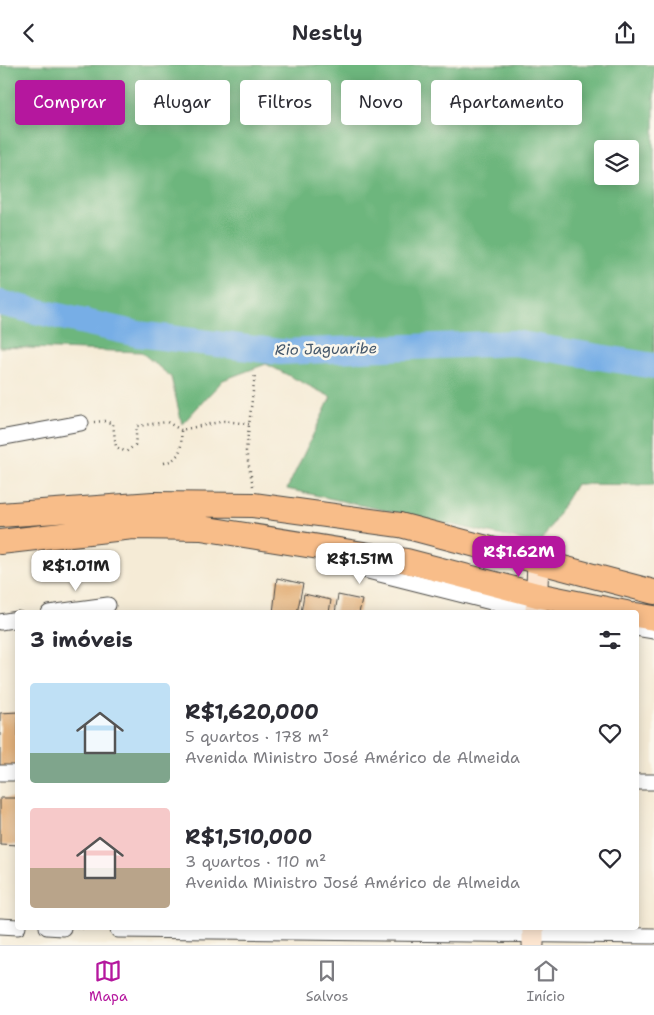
<!DOCTYPE html>
<html lang="pt">
<head>
<meta charset="utf-8">
<style>
  :root { --surface:#fff; --page:#f7f7f7; --text:#2b2b33; --muted:#7c7c81; --line:#e1e1e2; --accent:#b5179e }
  body { margin:0; font-family:"Shantell Sans",sans-serif; background:var(--page); color:var(--text); height:100vh; display:flex; flex-direction:column; font-size:19px; white-space:nowrap }
  * { box-sizing:border-box; margin:0 }
  p { font-size:16px; color:var(--muted) }
  .icon { flex:none; width:28px; height:28px; fill:none; stroke:currentColor; stroke-width:2; stroke-linecap:round; stroke-linejoin:round }
  .map { position:relative; flex:1; overflow:hidden }
  .drawer { position:absolute; left:15px; top:545px; width:624px; height:320px; display:flex; flex-direction:column; background:var(--surface); border-radius:5px; box-shadow:0 2px 12px #0003 }
  .drawer>* { flex:none }
  .hud { position:absolute; left:15px; top:15px; width:625px; height:45px; display:flex; gap:10px }
  .controls { position:absolute; left:594px; top:75px; display:grid; gap:10px }
  .controls a { display:grid; place-items:center; width:45px; height:45px; border-radius:5px; background:var(--surface); box-shadow:0 2px 12px #0003; font-size:25px }
  .price { position:absolute; translate:-50% -42px; padding:0 11px; border-radius:10px; background:#fff; color:#222; font-size:16px; line-height:32px; filter:drop-shadow(0 1px 2px #0008) }
  .price::after { content:''; position:absolute; left:50%; top:30px; width:15px; height:11px; margin-left:-8px; background:inherit; clip-path:polygon(0 0,100% 0,50% 100%) }
  .price.selected { background:var(--accent); color:#fff }
  ul { padding:0; list-style:none }
  li { display:flex; align-items:center; gap:15px; height:125px; padding:0 15px }
  li span { display:grid; place-items:center; flex:none; width:140px; height:100px; border-radius:5px; color:#555 }
  li>.icon { margin-inline-start:auto }
  span .icon { width:60px; height:60px; fill:#fffc; stroke-width:1 }
  li b { font-size:21px }
  h2 { display:flex; justify-content:space-between; align-items:center; height:60px; padding:0 15px; font-size:21px }
  .pill { padding:0 18px; border-radius:5px; background:var(--surface); box-shadow:0 2px 12px #0003; font-size:18px; line-height:45px }
  .pill.selected { background:var(--accent); color:#fff }
  header { display:flex; justify-content:space-between; align-items:center; height:65px; padding:0 15px; background:var(--surface); font-size:22px; font-weight:600 }
  .tabs { display:flex; justify-content:space-around; align-items:center; height:70px; border-top:1px solid var(--line); background:var(--surface); font-size:14px; color:var(--muted) }
  .tabs a { display:grid; justify-items:center; gap:2px }
  .tabs .selected { color:var(--accent) }
  .map>svg:first-child { display:block }
  .forest { fill:#6db67d; stroke:#4c7054; fill-rule:evenodd }
  .lines { fill:none; stroke-linecap:round; stroke-linejoin:round }
  .river { stroke:#77aee6; stroke-width:26 }
  .building { fill:#e4b37e }
  .street-casing { stroke:#494845; stroke-width:17 }
  .secondary-casing { stroke:#494845; stroke-width:23 }
  .primary-casing { stroke:#494845; stroke-width:26 }
  .path { stroke:#494845; stroke-width:2.5; stroke-dasharray:1 4; stroke-linecap:butt }
  .street { stroke:#fff; stroke-width:15 }
  .secondary { stroke:#fce5d0; stroke-width:21 }
  .primary { stroke:#f8bd89; stroke-width:24 }
  .labels { text-anchor:middle; dominant-baseline:central; stroke-width:5; stroke-linejoin:round; paint-order:stroke }
  .water-label { font-size:15px; font-style:italic; fill:#46596c; stroke:#fbf7ec }
</style>
</head>
<body>
<header><svg class="icon" aria-label="back" viewBox="0 0 24 24"><path d="M15 5l-7 7 7 7"/></svg>Nestly<svg class="icon" aria-label="share" viewBox="0 0 24 24"><path d="M12 15V3M7 8l5-5 5 5M5 13v7h14v-7"/></svg></header>
<div class="map">
<svg width="654" height="880" viewBox="0 0 654 880">
  <rect width="100%" height="100%" fill="#fbf7ec"/>
  <filter id="ink" filterUnits="userSpaceOnUse"><feTurbulence type="fractalNoise" baseFrequency=".02" numOctaves="2"/><feDisplacementMap in="SourceGraphic" scale="10" xChannelSelector="R" yChannelSelector="G"/><feConvolveMatrix kernelMatrix="1 2 1 2 8 2 1 2 1" color-interpolation-filters="sRGB"/></filter>
  <filter id="wash" filterUnits="userSpaceOnUse"><feTurbulence type="fractalNoise" baseFrequency=".0096" numOctaves="4" result="noise"/><feDisplacementMap in="SourceGraphic" scale="20" xChannelSelector="R" yChannelSelector="G"/><feGaussianBlur stdDeviation="1.12" result="paint"/><feColorMatrix in="noise" values="0 0 0 0 0 0 0 0 0 0 0 0 0 0 0 0 0 1.4 0 .05"/><feComposite in="paint" operator="in"/></filter>
  <g filter="url(#wash)">
    <rect width="100%" height="100%" fill="#f5ebd6"/>
    <path class="forest" d="M 0,0 L 654,0 L 654,420 L 576,419 L 540,479 L 287,424 L 331,332 L 266,299 L 223,315 L 182,359 L 171,312 L 141,287 L 0,282 ZM 602,84 L 630,84 L 630,111 L 602,111 Z"/>
    <g class="lines">
      <path class="river" d="M 0,238 L 138,269 L 280,287 L 514,278 L 654,301"/>
    </g>
    <g id="blocks">
      <path class="building" d="M 277,513 L 303,519 L 297,548 L 273,548 Z
        M 304,529 L 331,535 L 329,548 L 301,548 Z
        M 338,530 L 362,535 L 359,548 L 335,548 Z
        M 18,647 L 18,702 L 0,703 L 0,648 Z
        M 0,733 L 18,733 L 18,780 L 0,779 Z"/>
    </g>
  </g>
  <g filter="url(#ink)">
    <use href="#blocks" fill-opacity="0" stroke="#494845" stroke-width="1"/>
    <g class="lines">
      <g class="street-casing">
        <path id="street" d="M 0,373 L 81,358
          M 330,483 L 336,494 L 352,502 L 535,548
          M 49,548 L 108,540
          M 0,557 L 18,554
          M 636,563 L 654,566
          M 0,708 L 18,708
          M 636,717 L 654,717
          M 0,861 L 18,862
          M 47,862 L 63,863
          M 118,865 L 654,871"/>
      </g>
      <g class="secondary-casing">
        <path id="secondary" d="M 536,548 L 538,496
          M 533,880 L 533,862"/>
      </g>
      <g class="primary-casing">
        <path id="primary" d="M 0,450 L 153,439 L 253,440 L 400,460 L 654,527
          M 0,477 L 133,462 L 201,463 L 407,496 L 537,530 L 626,548
          M 636,550 L 654,553"/>
      </g>
      <path class="path" d="M 94,357 L 105,356 L 113,359 L 116,382 L 126,387 L 135,380 L 137,361 L 167,357 L 181,365
        M 164,398 C 182,394 182,381 181,365 L 224,356 L 249,359
        M 253,421 L 246,386 L 255,309
        M 77,863 L 104,864"/>
      <use href="#street" class="street"/>
      <use href="#secondary" class="secondary"/>
      <use href="#primary" class="primary"/>
    </g>
  </g>
  <g class="labels">
    <g class="water-label">
      <text transform="translate(326 284) rotate(-1)">Rio Jaguaribe</text>
    </g>
  </g>
</svg>
<div class="controls">
<a><svg class="icon" aria-label="layers" viewBox="0 0 24 24"><path d="M12 4l9 5-9 5-9-5zM3 14l9 5 9-5"/></svg></a>
</div>
<b class="price selected" style="left:519px;top:513px">R$1.62M</b>
<b class="price" style="left:360px;top:520px">R$1.51M</b>
<b class="price" style="left:76px;top:527px">R$1.01M</b>
<div class="hud">
<a class="pill selected">Comprar</a>
<a class="pill">Alugar</a>
<a class="pill">Filtros</a>
<a class="pill">Novo</a>
<a class="pill">Apartamento</a>
</div>
<section class="drawer">
<h2>3 imóveis<svg class="icon" aria-label="filters" viewBox="0 0 24 24"><path d="M4 7h16M4 17h16"/><circle cx="9" cy="7" r="2"/><circle cx="15" cy="17" r="2"/></svg></h2>
<ul>
<li><span style="background:linear-gradient(#bfe0f5 70%,#7fa58c 0)"><svg class="icon" aria-label="home" viewBox="0 0 24 24"><path d="M3 11l9-7 9 7M6 9v11h12V9"/></svg></span><div><b>R$1,620,000</b><p>5 quartos · 178 m²</p><p>Avenida Ministro José Américo de Almeida</p></div><svg class="icon" aria-label="heart" viewBox="0 0 24 24"><path d="M12 20l-8-8c-3-5 5-10 8-4 3-6 11-1 8 4z"/></svg></li>
<li><span style="background:linear-gradient(#f6c9c9 60%,#b9a48a 0)"><svg class="icon" aria-label="home" viewBox="0 0 24 24"><path d="M3 11l9-7 9 7M6 9v11h12V9"/></svg></span><div><b>R$1,510,000</b><p>3 quartos · 110 m²</p><p>Avenida Ministro José Américo de Almeida</p></div><svg class="icon" aria-label="heart" viewBox="0 0 24 24"><path d="M12 20l-8-8c-3-5 5-10 8-4 3-6 11-1 8 4z"/></svg></li>
</ul>
</section>
</div>
<nav class="tabs">
<a class="selected"><svg class="icon" aria-label="map" viewBox="0 0 24 24"><path d="M3 6l6-2 6 2 6-2v14l-6 2-6-2-6 2zM9 4v14M15 6v14"/></svg>Mapa</a>
<a><svg class="icon" aria-label="saved" viewBox="0 0 24 24"><path d="M7 4h10v16l-5-4-5 4z"/></svg>Salvos</a>
<a><svg class="icon" aria-label="home" viewBox="0 0 24 24"><path d="M3 11l9-7 9 7M6 9v11h12V9"/></svg>Início</a>
</nav>
</body>
</html>
